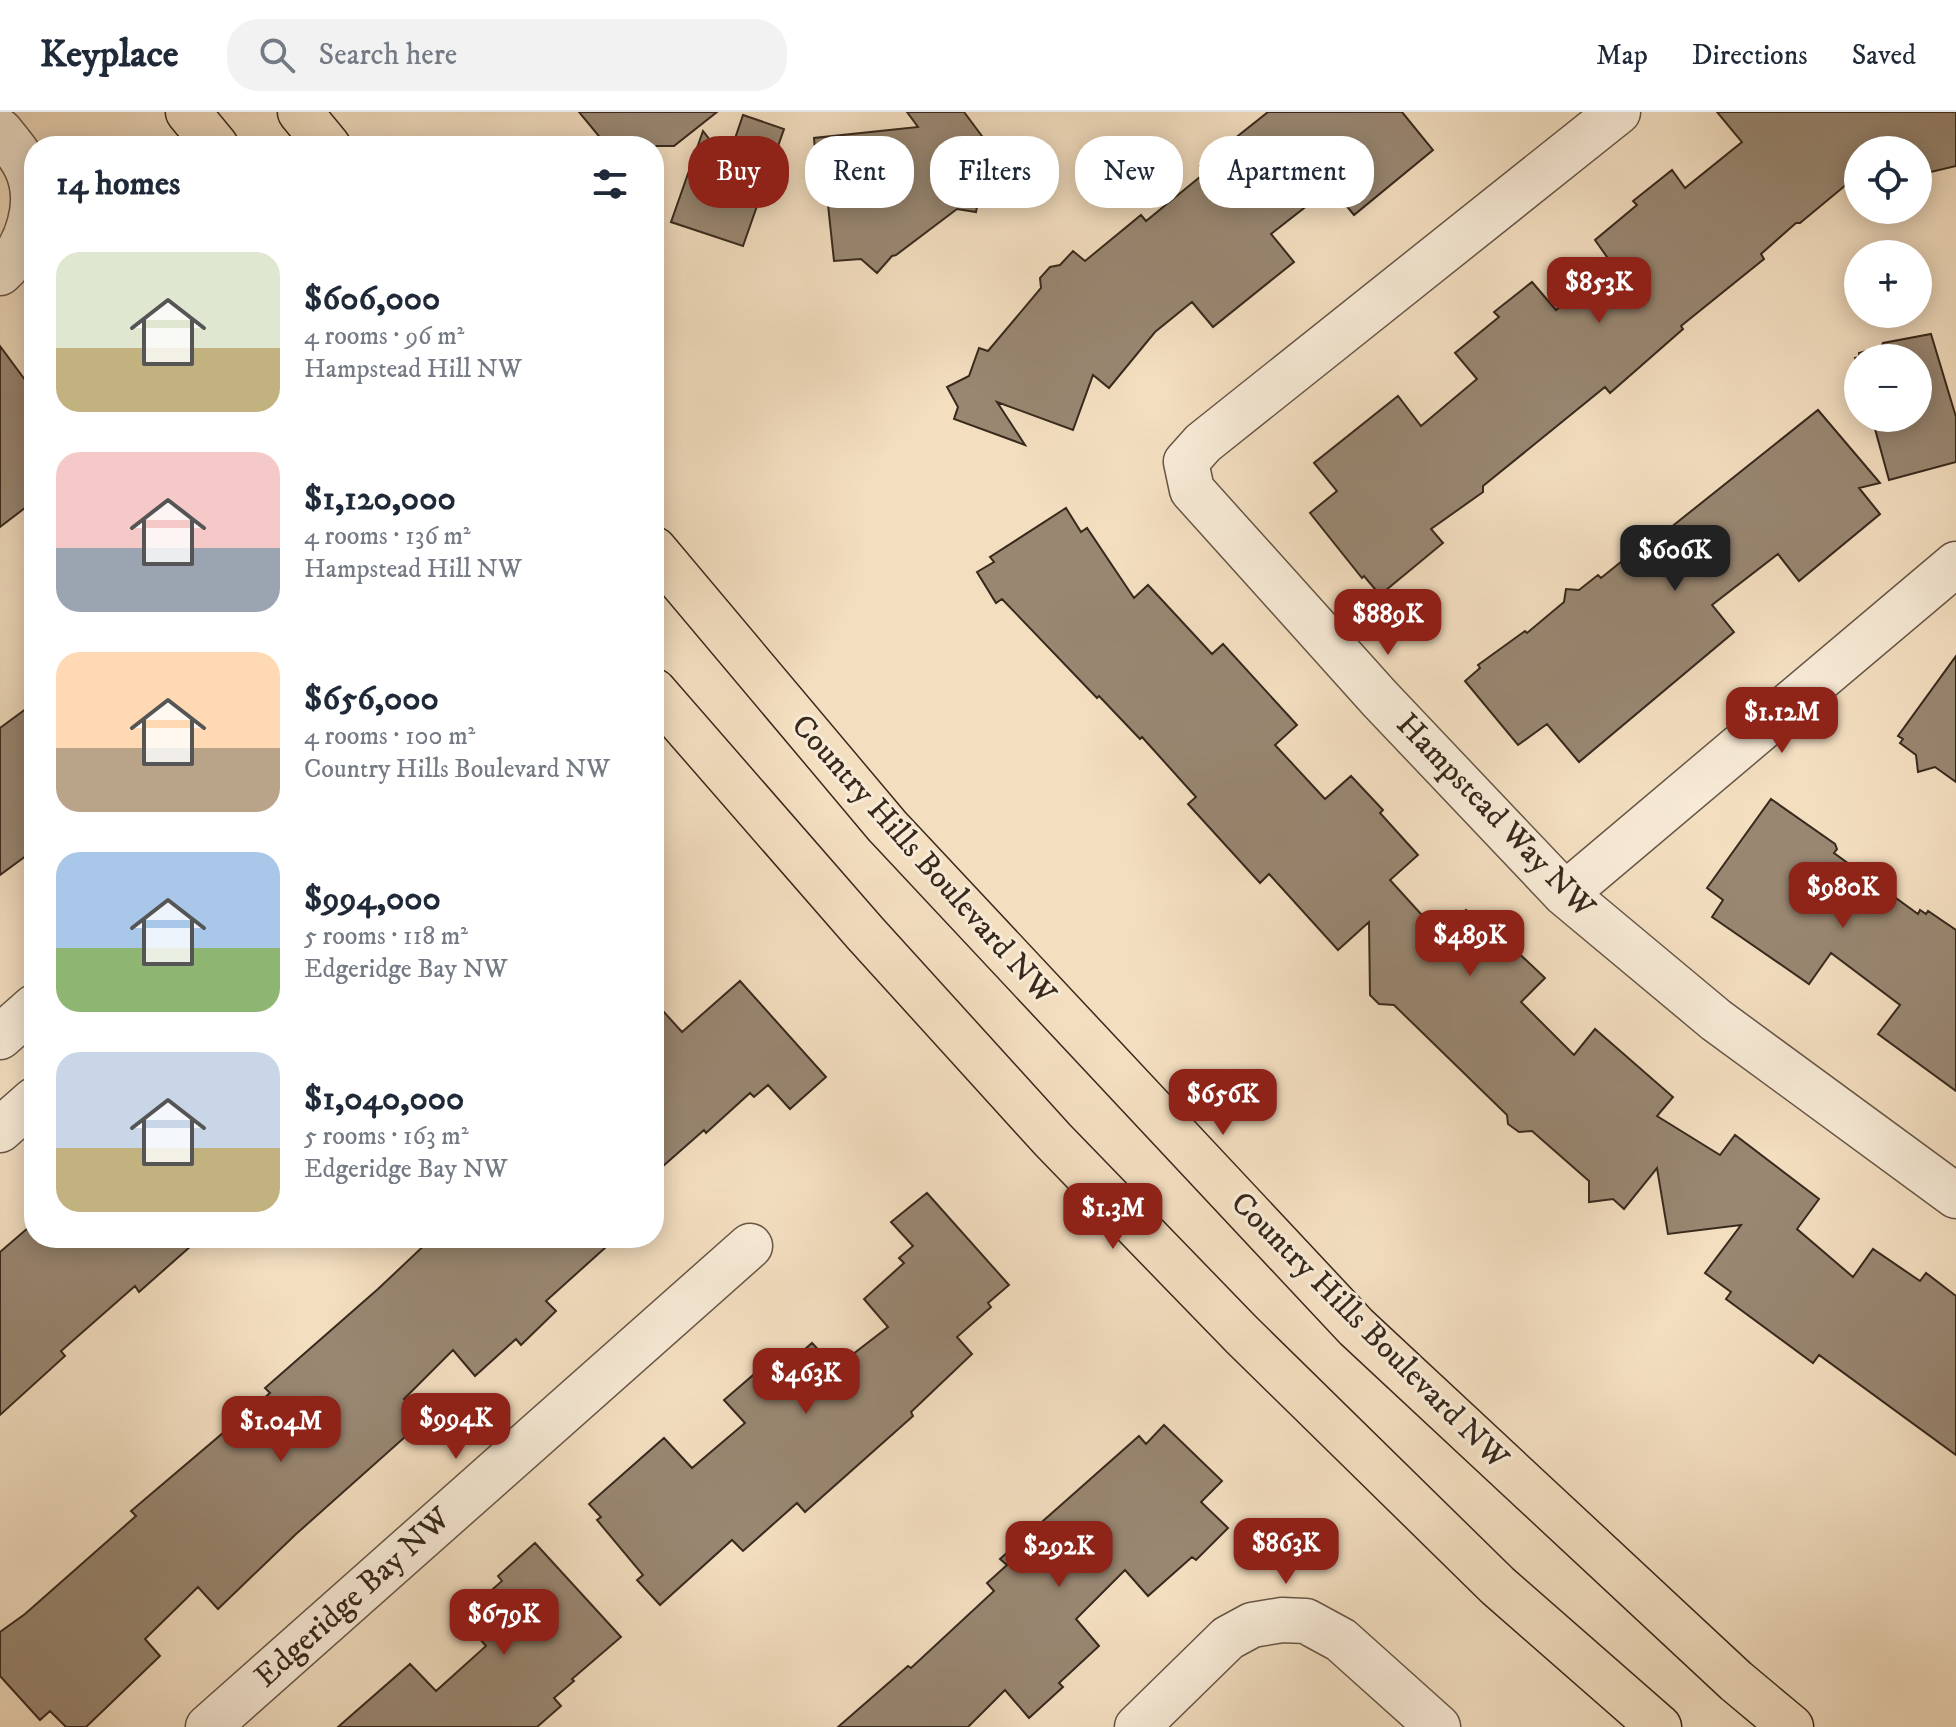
<!DOCTYPE html>
<html lang="en">
<head>
<meta charset="utf-8">
<style>
  :root { --surface:#fff; --page:#f2f2f3; --text:#1f2937; --muted:#747a83; --line:#e0e1e3; --accent:#8f2418 }
  body { margin:0; font-family:"IM FELL DW Pica",serif; background:var(--page); color:var(--text); height:100vh; display:flex; flex-direction:column; font-size:30px; white-space:nowrap }
  * { box-sizing:border-box; margin:0 }
  p { font-size:26px; color:var(--muted) }
  .icon { flex:none; width:44px; height:44px; fill:none; stroke:currentColor; stroke-width:2; stroke-linecap:round; stroke-linejoin:round }
  .map { position:relative; flex:1; overflow:hidden }
  .details { position:absolute; left:24px; top:24px; width:640px; height:1112px; display:flex; flex-direction:column; background:var(--surface); border-radius:32px; box-shadow:0 4px 20px #0003 }
  .details>* { flex:none }
  .banner { position:absolute; left:688px; top:24px; width:760px; height:72px; display:flex; gap:16px }
  .buttons { position:absolute; left:1844px; top:24px; display:grid; gap:16px }
  .buttons a { display:grid; place-items:center; width:88px; height:88px; border-radius:50%; background:var(--surface); box-shadow:0 4px 20px #0003; font-size:40px }
  .price { position:absolute; translate:-50% -68px; padding:0 18px; border-radius:16px; background:var(--accent); color:#fff; font-size:26px; line-height:52px; filter:drop-shadow(0 2px 4px #0008) }
  .price::after { content:''; position:absolute; left:50%; top:48px; width:24px; height:18px; margin-left:-12px; background:inherit; clip-path:polygon(0 0,100% 0,50% 100%) }
  .price.current { background:#222; color:#fff }
  ul { padding:0; list-style:none }
  li { display:flex; align-items:center; gap:24px; height:200px; padding:0 32px }
  li span { display:grid; place-items:center; flex:none; width:224px; height:160px; border-radius:24px; color:#555 }
  li>.icon { margin-inline-start:auto }
  span .icon { width:96px; height:96px; fill:#fffc; stroke-width:1 }
  li b { font-size:34px }
  h2 { display:flex; justify-content:space-between; align-items:center; height:96px; padding:0 32px; font-size:34px }
  .pill { padding:0 28px; border-radius:32px; background:var(--surface); box-shadow:0 4px 20px #0003; font-size:28px; line-height:72px }
  .pill.current { background:var(--accent); color:#fff }
  header { display:flex; align-items:center; gap:48px; box-sizing:border-box; height:112px; padding:0 40px; background:var(--surface); border-bottom:2px solid var(--line) }
  header strong { font-size:38px }
  nav { display:flex; gap:44px; margin-inline-start:auto; font-size:28px }
  .search { width:560px; height:72px; background:var(--page); display:flex; align-items:center; gap:20px; box-sizing:border-box; padding:0 28px; border-radius:32px; color:var(--muted); font-size:30px }
  .map>svg:first-child { display:block }
  .building { fill:#998772; stroke:#38291d; stroke-width:2 }
  .lines { fill:none; stroke-linecap:round; stroke-linejoin:round }
  .minor-casing { stroke:#675646; stroke-width:47 }
  .major-casing { stroke:#38291d; stroke-width:47 }
  .minor { stroke:#f7ead6; stroke-width:44 }
  .major { stroke:#f3dec0; stroke-width:44 }
  .labels { text-anchor:middle; dominant-baseline:central; stroke-width:6; stroke-linejoin:round; paint-order:stroke }
  .street-label { font-size:32px; fill:#38291d; stroke:#f7ead6 }
</style>
</head>
<body>
<header>
<strong>Keyplace</strong>
<div class="search"><svg class="icon" aria-label="search" viewBox="0 0 24 24"><circle cx="10" cy="10" r="6"/><path d="M15 15l6 6"/></svg>Search here</div>
<nav><a>Map</a><a>Directions</a><a>Saved</a></nav>
</header>
<div class="map">
<svg width="1956" height="1615" viewBox="0 0 1956 1615">
  <rect width="100%" height="100%" fill="#f3dec0"/>
  <filter id="stains"><feTurbulence type="fractalNoise" baseFrequency=".0025" numOctaves="4"/><feColorMatrix values="0 0 0 0 .2 0 0 0 0 .09 0 0 0 0 .02 0 0 0 .5 -.17"/></filter>
  <radialGradient id="worn" r=".72"><stop offset=".6" stop-color="#630" stop-opacity="0"/><stop offset="1" stop-color="#630" stop-opacity=".3"/></radialGradient>
  <path class="building" d="M 579,0 L 717,0 L 674,34 L 607,34 Z
    M 907,0 L 964,0 L 1008,59 L 980,80 L 976,100 L 957,97 L 896,143 L 892,144 L 877,161 L 861,147 L 834,149 L 826,74 L 818,76 L 814,26 L 918,15 Z
    M 1268,0 L 1402,0 L 1433,38 L 1354,103 L 1331,75 L 1271,122 L 1294,150 L 1213,215 L 1192,190 L 1155,220 L 1109,276 L 1093,263 L 1073,318 L 997,290 L 1025,333 L 954,307 L 958,295 L 947,275 L 969,264 L 979,236 L 988,239 L 1041,176 L 1040,166 L 1050,155 L 1060,153 L 1073,139 L 1085,149 L 1141,103 L 1146,109 L 1206,60 L 1200,54 Z
    M 1717,0 L 1956,0 L 1956,54 L 1918,63 L 1918,38 L 1858,38 L 1858,78 L 1853,67 L 1800,111 L 1796,111 L 1761,142 L 1764,147 L 1681,214 L 1683,217 L 1610,281 L 1605,275 L 1483,374 L 1483,380 L 1431,417 L 1443,431 L 1380,483 L 1364,464 L 1362,466 L 1310,401 L 1337,379 L 1314,351 L 1398,284 L 1421,314 L 1477,267 L 1455,241 L 1499,205 L 1494,200 L 1532,170 L 1556,198 L 1612,152 L 1595,128 L 1637,93 L 1633,89 L 1672,58 L 1685,76 L 1742,30 Z
    M 743,3 L 784,17 L 743,134 L 671,110 L 703,19 L 727,50 Z
    M 1931,222 L 1956,305 L 1956,350 L 1889,368 L 1872,306 L 1918,306 L 1918,246 L 1858,246 L 1858,256 L 1855,246 L 1859,245 L 1859,241 L 1881,235 L 1883,231 Z
    M 0,234 L 34,280 L 34,389 L 0,415 Z
    M 1818,298 L 1880,371 L 1859,376 L 1880,402 L 1799,469 L 1778,442 L 1712,493 L 1734,520 L 1579,650 L 1547,612 L 1518,633 L 1465,569 L 1480,556 L 1478,553 L 1525,519 L 1527,521 L 1564,490 L 1566,477 L 1579,478 L 1598,463 L 1601,466 L 1648,428 L 1648,415 L 1670,416 Z
    M 1066,396 L 1081,420 L 1087,416 L 1134,486 L 1148,473 L 1212,542 L 1223,532 L 1297,613 L 1275,633 L 1325,687 L 1351,664 L 1383,698 L 1380,701 L 1418,743 L 1390,768 L 1440,823 L 1466,798 L 1505,838 L 1510,833 L 1545,866 L 1521,890 L 1574,943 L 1595,917 L 1673,985 L 1657,1004 L 1720,1043 L 1735,1023 L 1819,1087 L 1797,1117 L 1853,1165 L 1873,1137 L 1920,1169 L 1926,1161 L 1956,1184 L 1956,1343 L 1819,1243 L 1813,1251 L 1726,1187 L 1731,1180 L 1705,1161 L 1741,1113 L 1668,1122 L 1657,1056 L 1624,1097 L 1613,1087 L 1589,1090 L 1589,1069 L 1532,1019 L 1519,1020 L 1508,1012 L 1507,1003 L 1394,893 L 1379,892 L 1370,883 L 1369,810 L 1338,838 L 1269,762 L 1260,771 L 1188,692 L 1196,685 L 1142,625 L 1140,627 L 1099,584 L 1097,586 L 1002,487 L 996,491 L 977,460 L 994,450 L 990,445 Z
    M 1956,544 L 1956,670 L 1935,655 L 1918,660 L 1916,643 L 1900,631 L 1903,627 L 1898,624 Z
    M 34,591 L 34,738 L 0,763 L 0,616 Z
    M 1771,687 L 1835,732 L 1837,737 L 1834,741 L 1918,802 L 1920,798 L 1926,802 L 1928,799 L 1956,818 L 1956,979 L 1878,922 L 1900,893 L 1831,841 L 1809,872 L 1712,805 L 1723,788 L 1707,776 Z
    M 740,869 L 826,965 L 790,997 L 768,973 L 754,985 L 750,981 L 706,1021 L 704,1018 L 654,1062 L 654,889 L 682,920 Z
    M 927,1081 L 1009,1173 L 988,1191 L 991,1195 L 957,1225 L 972,1242 L 911,1300 L 913,1304 L 805,1400 L 797,1391 L 743,1439 L 732,1428 L 660,1493 L 637,1468 L 643,1463 L 597,1408 L 601,1405 L 589,1392 L 664,1326 L 692,1356 L 745,1311 L 724,1288 L 759,1258 L 769,1269 L 812,1231 L 835,1256 L 888,1215 L 864,1187 L 904,1151 L 899,1146 L 913,1134 L 891,1110 Z
    M 29,1115 L 34,1120 L 34,1126 L 200,1126 L 139,1180 L 135,1174 L 61,1239 L 65,1244 L 0,1303 L 0,1140 Z
    M 432,1126 L 616,1126 L 546,1189 L 556,1199 L 521,1233 L 516,1227 L 475,1264 L 453,1238 L 404,1287 L 424,1308 L 295,1423 L 218,1497 L 198,1475 L 145,1527 L 160,1544 L 86,1615 L 66,1615 L 50,1599 L 40,1608 L 0,1564 L 0,1520 L 25,1502 L 136,1404 L 131,1399 L 270,1281 L 265,1276 L 378,1177 Z
    M 1164,1313 L 1222,1369 L 1201,1390 L 1228,1416 L 1196,1448 L 1192,1445 L 1148,1484 L 1125,1458 L 1076,1507 L 1099,1534 L 1059,1571 L 1063,1575 L 1029,1606 L 1005,1578 L 968,1615 L 838,1615 L 908,1554 L 911,1556 L 994,1479 L 987,1471 L 1007,1453 L 1000,1447 L 1139,1324 L 1146,1332 Z
    M 535,1431 L 621,1525 L 572,1567 L 574,1569 L 554,1586 L 561,1594 L 537,1615 L 338,1615 L 410,1552 L 436,1579 L 486,1534 L 461,1505 L 502,1469 L 498,1464 Z"/>
  <g class="lines">
    <g class="minor-casing">
      <path id="minor" d="M 1618,0 L 1203,331 L 1186,350 L 1192,378 L 1380,587 L 1565,782 L 1716,908 L 1956,1084
        M 0,19 C 9,30 20,42 26,55 C 43,90 27,137 0,161
        M 1565,782 L 1956,452
        M 0,925 L 34,895
        M 0,1018 L 34,988
        M 208,1615 L 750,1134
        M 1137,1615 L 1228,1526 L 1252,1513 L 1282,1508 L 1306,1509 L 1341,1528 L 1438,1615"/>
    </g>
    <g class="major-casing">
      <path id="major" d="M 188,0 L 216,34
        M 300,0 L 328,34
        M 654,437 L 887,714 L 1356,1215 L 1736,1569 L 1791,1615
        M 654,579 L 865,821 L 1053,1028 L 1242,1223 L 1498,1474 L 1659,1615"/>
    </g>
    <use href="#minor" class="minor"/>
    <use href="#major" class="major"/>
  </g>
  <g class="labels">
    <g class="street-label">
      <text transform="translate(1495 704) rotate(46)">Hampstead Way NW</text>
      <text transform="translate(923 748) rotate(48)">Country Hills Boulevard NW</text>
      <text transform="translate(1369 1219) rotate(45)">Country Hills Boulevard NW</text>
      <text transform="translate(353 1486) rotate(-42)">Edgeridge Bay NW</text>
    </g>
  </g>
  <rect width="100%" height="100%" filter="url(#stains)"/>
  <rect width="100%" height="100%" fill="url(#worn)"/>
</svg>
<div class="buttons">
<a><svg class="icon" aria-label="locate" viewBox="0 0 24 24"><circle cx="12" cy="12" r="6"/><path d="M12 2v4M12 18v4M2 12h4M18 12h4"/></svg></a>
<a>+</a>
<a>−</a>
</div>
<b class="price" style="left:1599px;top:213px">$853K</b>
<b class="price current" style="left:1675px;top:481px">$606K</b>
<b class="price" style="left:1388px;top:545px">$889K</b>
<b class="price" style="left:1782px;top:643px">$1.12M</b>
<b class="price" style="left:1843px;top:818px">$980K</b>
<b class="price" style="left:1470px;top:866px">$489K</b>
<b class="price" style="left:1223px;top:1025px">$656K</b>
<b class="price" style="left:1113px;top:1139px">$1.3M</b>
<b class="price" style="left:806px;top:1304px">$463K</b>
<b class="price" style="left:456px;top:1349px">$994K</b>
<b class="price" style="left:281px;top:1352px">$1.04M</b>
<b class="price" style="left:1286px;top:1474px">$863K</b>
<b class="price" style="left:1059px;top:1477px">$292K</b>
<b class="price" style="left:504px;top:1545px">$679K</b>
<div class="banner">
<a class="pill current">Buy</a>
<a class="pill">Rent</a>
<a class="pill">Filters</a>
<a class="pill">New</a>
<a class="pill">Apartment</a>
</div>
<section class="details">
<h2>14 homes<svg class="icon" aria-label="filters" viewBox="0 0 24 24"><path d="M4 7h16M4 17h16"/><circle cx="9" cy="7" r="2"/><circle cx="15" cy="17" r="2"/></svg></h2>
<ul>
<li><span style="background:linear-gradient(#dfe7d0 60%,#c2b280 0)"><svg class="icon" aria-label="home" viewBox="0 0 24 24"><path d="M3 11l9-7 9 7M6 9v11h12V9"/></svg></span><div><b>$606,000</b><p>4 rooms · 96 m²</p><p>Hampstead Hill NW</p></div></li>
<li><span style="background:linear-gradient(#f6c9c9 60%,#9aa5b1 0)"><svg class="icon" aria-label="home" viewBox="0 0 24 24"><path d="M3 11l9-7 9 7M6 9v11h12V9"/></svg></span><div><b>$1,120,000</b><p>4 rooms · 136 m²</p><p>Hampstead Hill NW</p></div></li>
<li><span style="background:linear-gradient(#ffd9b3 60%,#b9a48a 0)"><svg class="icon" aria-label="home" viewBox="0 0 24 24"><path d="M3 11l9-7 9 7M6 9v11h12V9"/></svg></span><div><b>$656,000</b><p>4 rooms · 100 m²</p><p>Country Hills Boulevard NW</p></div></li>
<li><span style="background:linear-gradient(#a9c7e8 60%,#8fb573 0)"><svg class="icon" aria-label="home" viewBox="0 0 24 24"><path d="M3 11l9-7 9 7M6 9v11h12V9"/></svg></span><div><b>$994,000</b><p>5 rooms · 118 m²</p><p>Edgeridge Bay NW</p></div></li>
<li><span style="background:linear-gradient(#c9d6e8 60%,#c2b280 0)"><svg class="icon" aria-label="home" viewBox="0 0 24 24"><path d="M3 11l9-7 9 7M6 9v11h12V9"/></svg></span><div><b>$1,040,000</b><p>5 rooms · 163 m²</p><p>Edgeridge Bay NW</p></div></li>
</ul>
</section>
</div>
</body>
</html>
